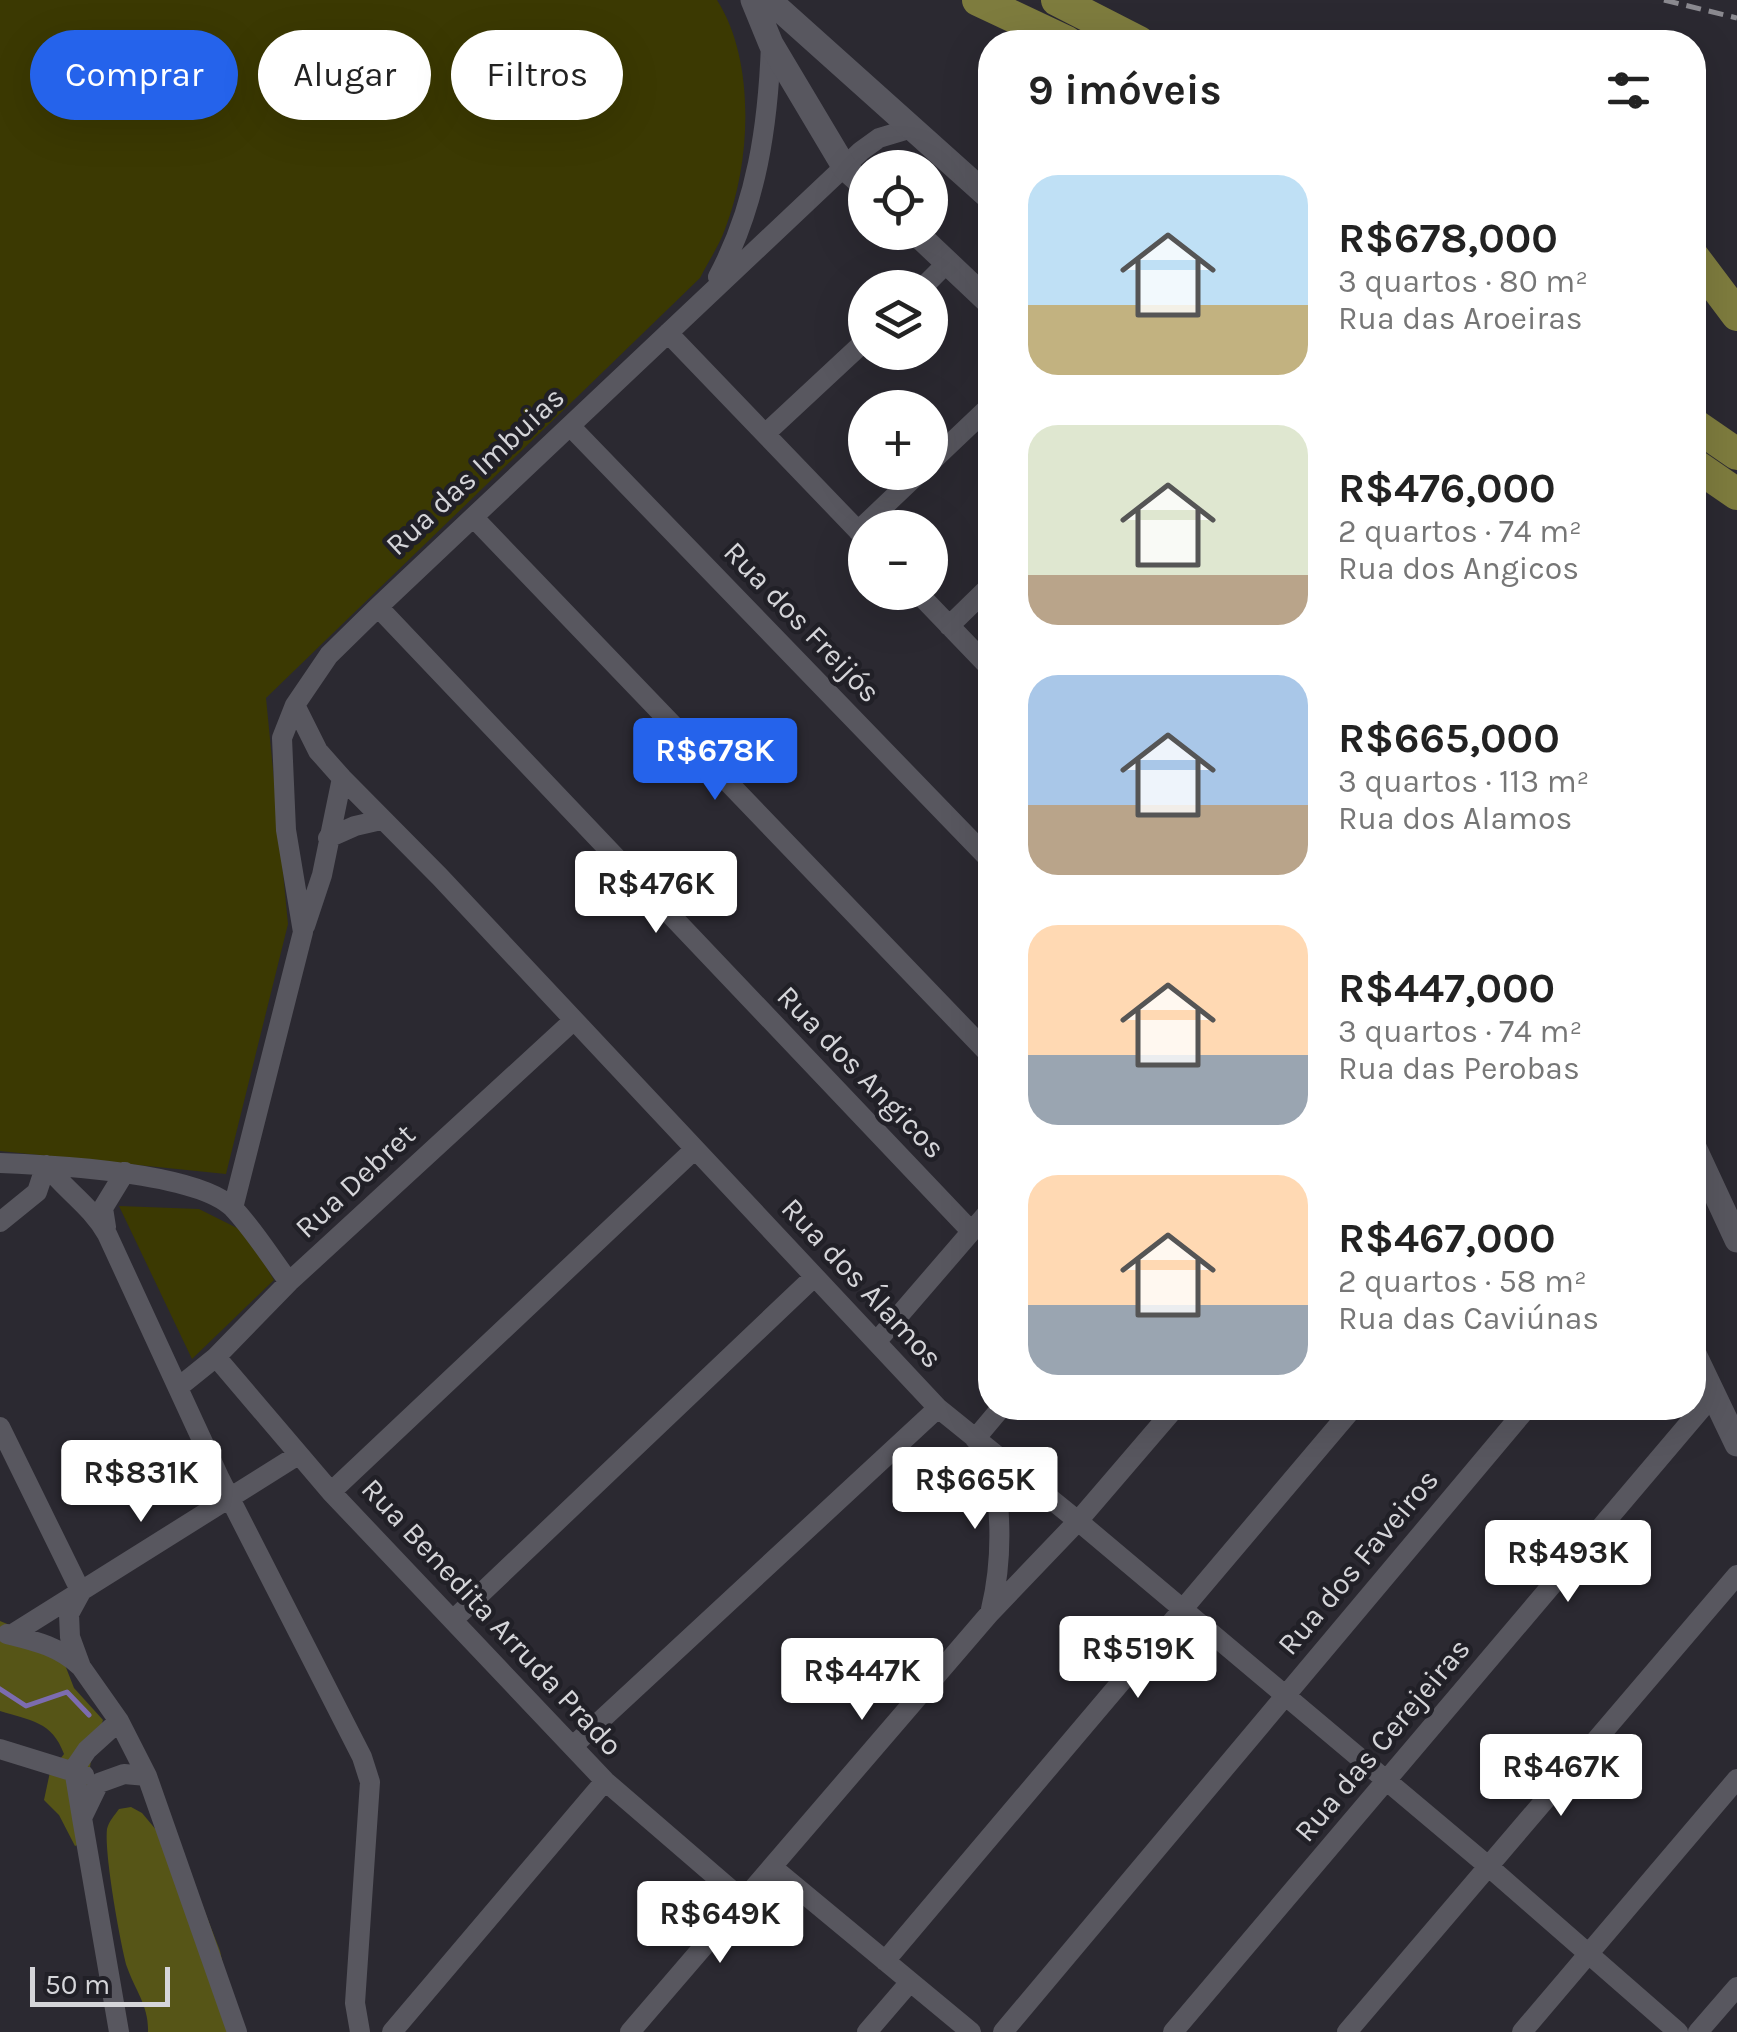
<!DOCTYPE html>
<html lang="pt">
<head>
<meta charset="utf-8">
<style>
  :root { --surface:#fff; --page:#f6f6f6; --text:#222; --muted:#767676; --accent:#2563eb }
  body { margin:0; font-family:Karla,sans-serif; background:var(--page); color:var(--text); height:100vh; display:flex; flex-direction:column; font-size:38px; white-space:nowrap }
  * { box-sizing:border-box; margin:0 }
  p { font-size:32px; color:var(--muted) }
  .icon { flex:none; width:55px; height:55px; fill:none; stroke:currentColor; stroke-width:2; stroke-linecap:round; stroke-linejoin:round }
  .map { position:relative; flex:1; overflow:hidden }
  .side { position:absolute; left:978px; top:30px; width:728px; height:1390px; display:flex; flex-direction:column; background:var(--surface); border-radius:40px; box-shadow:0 10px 40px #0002 }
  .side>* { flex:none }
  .hud { position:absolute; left:30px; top:30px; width:798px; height:90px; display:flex; gap:20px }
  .fabs { position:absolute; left:848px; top:150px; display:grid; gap:20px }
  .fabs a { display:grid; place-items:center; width:100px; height:100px; border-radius:50%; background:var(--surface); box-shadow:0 10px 40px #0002; font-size:50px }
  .scale { position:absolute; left:30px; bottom:25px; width:140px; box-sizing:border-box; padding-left:10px; border:5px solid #d5d5d9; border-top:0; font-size:28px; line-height:35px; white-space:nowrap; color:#d5d5d9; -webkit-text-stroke:8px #212027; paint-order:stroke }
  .price { position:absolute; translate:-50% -85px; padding:0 22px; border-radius:10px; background:#fff; color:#222; font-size:32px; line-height:65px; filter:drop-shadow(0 2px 5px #0008) }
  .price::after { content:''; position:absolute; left:50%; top:60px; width:30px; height:22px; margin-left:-15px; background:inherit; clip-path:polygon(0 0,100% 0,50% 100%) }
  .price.on { background:var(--accent); color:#fff }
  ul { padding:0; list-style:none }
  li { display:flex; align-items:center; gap:30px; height:250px; padding:0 50px }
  li span { display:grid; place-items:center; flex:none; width:280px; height:200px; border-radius:30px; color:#555 }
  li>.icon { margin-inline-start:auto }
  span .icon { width:120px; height:120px; fill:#fffc; stroke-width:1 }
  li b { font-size:42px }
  h2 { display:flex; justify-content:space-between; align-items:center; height:120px; padding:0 50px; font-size:42px }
  .tag { padding:0 35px; border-radius:45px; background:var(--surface); box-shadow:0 10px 40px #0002; font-size:35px; line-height:90px }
  .tag.on { background:var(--accent); color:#fff }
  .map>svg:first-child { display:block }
  .green { fill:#3b3902 }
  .forest { fill:#565517 }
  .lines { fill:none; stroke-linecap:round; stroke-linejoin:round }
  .stream { stroke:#7c6caf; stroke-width:5 }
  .minor { stroke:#58575f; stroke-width:20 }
  .tertiary { stroke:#58575f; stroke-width:25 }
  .trunk { stroke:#7e7c3e; stroke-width:32 }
  .rail { stroke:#8a898f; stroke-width:5; stroke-dasharray:15 8; stroke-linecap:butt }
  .labels { text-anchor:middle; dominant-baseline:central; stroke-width:9; stroke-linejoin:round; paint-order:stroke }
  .street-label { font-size:30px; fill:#d5d5d9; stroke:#212027 }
</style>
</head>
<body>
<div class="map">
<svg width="1737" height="2032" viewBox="0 0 1737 2032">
  <rect width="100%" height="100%" fill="#2b2931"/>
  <path class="green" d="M 0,0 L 717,0 C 756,61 751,163 725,229 C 719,246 708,262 700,278 L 266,698 L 288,924 L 226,1174 L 0,1151 Z
    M 119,1206 L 199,1209 L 245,1232 L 274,1280 L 192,1359 Z"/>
  <path class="forest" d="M 0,1621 L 41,1638 L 60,1652 L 74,1688 L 103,1720 L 92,1752 L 80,1844 L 75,1846 L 59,1815 L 44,1800 L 50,1772 L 64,1754 C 52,1721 31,1721 0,1711 Z
    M 131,1807 L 142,1813 L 188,1868 L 220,1951 L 238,2032 L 148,2032 C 149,2006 135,1990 127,1967 C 120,1942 104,1852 107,1829 C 109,1821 114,1816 119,1809 Z"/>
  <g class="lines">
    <path class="stream" d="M 0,1689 L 26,1706 L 67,1692 L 89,1715"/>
    <path class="minor" d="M 718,277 C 757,203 768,126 771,44
      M 922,288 L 948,262
      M 668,333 L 865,538
      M 570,426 L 990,860
      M 765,434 L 865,341
      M 930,463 L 990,406
      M 474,518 L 990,1055
      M 858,531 L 920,472
      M 917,592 L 990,668
      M 378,607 L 971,1231
      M 949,626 L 990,586
      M 295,705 L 318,751 L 342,778 L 440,877 L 938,1408 L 1078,1521 L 1488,1866 L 1678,2032
      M 328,838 L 355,826 L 381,820
      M 305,926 L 322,875 L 342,778
      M 0,1163 C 52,1165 197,1172 233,1208 C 254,1230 271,1258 289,1282
      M 46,1165 C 65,1190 91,1206 107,1234 L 219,1477 L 362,1757 L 370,1782 L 355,2003 L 360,2032
      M 233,1208 L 303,932 L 286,830 L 282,738 L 295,705 L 329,655 L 378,607 L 861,151 L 879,138 L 909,129
      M 0,1222 L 37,1192 L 46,1165
      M 106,1227 L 103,1208 L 125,1172
      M 877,1341 L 990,1210
      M 216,1357 L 331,1492 L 605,1781 L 743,1900
      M 180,1386 L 216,1357 L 289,1282 L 573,1021
      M 0,1427 L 81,1592 L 69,1614 L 70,1637 L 81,1667 L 119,1721 L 147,1776 L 237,2032
      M 975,1439 L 1001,1408
      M 331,1492 L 695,1149
      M 991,1609 C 1004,1555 1000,1506 992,1452
      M 453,1620 L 814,1277
      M 7,1634 C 35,1641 58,1646 80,1666
      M 11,1635 L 298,1455
      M 119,1721 L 87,1750 L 74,1769 L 82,1818 L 99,1783 L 124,1774 L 147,1776
      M 573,1746 L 938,1408
      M 0,1749 L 84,1775
      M 82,1818 L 119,2032
      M 772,1867 L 971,2032
      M 885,1961 L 1353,1408
      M 392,2032 L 605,1781
      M 630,2032 L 990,1613 L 1078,1521 L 1175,1408
      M 867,2032 L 910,1982
      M 1003,2032 L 1527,1408
      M 1173,2032 L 1713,1395
      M 1347,2032 L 1737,1575
      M 1522,2032 L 1737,1779
      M 1698,2032 L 1737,1987"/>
    <path class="tertiary" d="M 753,0 L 771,44 L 845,168 L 865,186
      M 769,0 L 990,198
      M 915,232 L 990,303
      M 1692,1143 L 1737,1240
      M 1692,1350 L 1737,1444"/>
    <path class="trunk" d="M 978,0 L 1067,42
      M 1057,0 L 1139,42
      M 1692,255 L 1737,315
      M 1692,423 L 1737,454
      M 1692,463 L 1737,494"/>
    <path class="rail" d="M 1664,0 L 1737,18"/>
  </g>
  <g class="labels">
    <g class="street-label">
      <text transform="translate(475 471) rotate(-43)">Rua das Imbuias</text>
      <text transform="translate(802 622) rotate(46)">Rua dos Freijós</text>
      <text transform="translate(861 1072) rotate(46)">Rua dos Angicos</text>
      <text transform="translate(355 1181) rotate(-43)">Rua Debret</text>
      <text transform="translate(862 1283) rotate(47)">Rua dos Álamos</text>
      <text transform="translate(1358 1562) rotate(-50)">Rua dos Faveiros</text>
      <text transform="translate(492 1617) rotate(47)">Rua Benedita Arruda Prado</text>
      <text transform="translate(1382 1740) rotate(-50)">Rua das Cerejeiras</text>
    </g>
  </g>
</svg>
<div class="fabs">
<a><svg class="icon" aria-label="locate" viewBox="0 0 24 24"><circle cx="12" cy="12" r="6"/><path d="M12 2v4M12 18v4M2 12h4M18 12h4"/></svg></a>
<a><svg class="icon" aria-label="layers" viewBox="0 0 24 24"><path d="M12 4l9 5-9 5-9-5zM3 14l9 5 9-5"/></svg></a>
<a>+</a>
<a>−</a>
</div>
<div class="scale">50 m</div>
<b class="price on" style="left:715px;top:803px">R$678K</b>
<b class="price" style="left:656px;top:936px">R$476K</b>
<b class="price" style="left:141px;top:1525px">R$831K</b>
<b class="price" style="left:975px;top:1532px">R$665K</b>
<b class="price" style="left:1568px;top:1605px">R$493K</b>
<b class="price" style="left:1138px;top:1701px">R$519K</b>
<b class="price" style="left:862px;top:1723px">R$447K</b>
<b class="price" style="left:1561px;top:1819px">R$467K</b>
<b class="price" style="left:720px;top:1966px">R$649K</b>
<div class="hud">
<a class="tag on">Comprar</a>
<a class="tag">Alugar</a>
<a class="tag">Filtros</a>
</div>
<section class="side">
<h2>9 imóveis<svg class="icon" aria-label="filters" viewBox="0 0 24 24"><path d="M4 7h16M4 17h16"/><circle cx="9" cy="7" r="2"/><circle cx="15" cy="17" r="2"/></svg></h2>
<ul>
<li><span style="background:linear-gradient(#bfe0f5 65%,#c2b280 0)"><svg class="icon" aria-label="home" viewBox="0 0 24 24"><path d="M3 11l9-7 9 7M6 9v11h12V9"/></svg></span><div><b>R$678,000</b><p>3 quartos · 80 m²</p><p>Rua das Aroeiras</p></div></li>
<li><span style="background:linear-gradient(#dfe7d0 75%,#b9a48a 0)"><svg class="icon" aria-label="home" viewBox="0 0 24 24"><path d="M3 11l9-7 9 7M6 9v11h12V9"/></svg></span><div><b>R$476,000</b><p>2 quartos · 74 m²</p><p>Rua dos Angicos</p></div></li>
<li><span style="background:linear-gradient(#a9c7e8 65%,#b9a48a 0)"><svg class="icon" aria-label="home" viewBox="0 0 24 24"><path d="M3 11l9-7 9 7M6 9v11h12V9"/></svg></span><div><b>R$665,000</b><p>3 quartos · 113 m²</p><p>Rua dos Alamos</p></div></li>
<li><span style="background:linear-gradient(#ffd9b3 65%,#9aa5b1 0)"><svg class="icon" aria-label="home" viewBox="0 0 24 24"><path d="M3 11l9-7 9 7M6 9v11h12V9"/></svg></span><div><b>R$447,000</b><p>3 quartos · 74 m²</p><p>Rua das Perobas</p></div></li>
<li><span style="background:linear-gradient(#ffd9b3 65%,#9aa5b1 0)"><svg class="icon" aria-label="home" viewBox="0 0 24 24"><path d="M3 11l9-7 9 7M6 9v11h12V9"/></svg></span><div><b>R$467,000</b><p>2 quartos · 58 m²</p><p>Rua das Caviúnas</p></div></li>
</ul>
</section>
</div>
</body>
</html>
